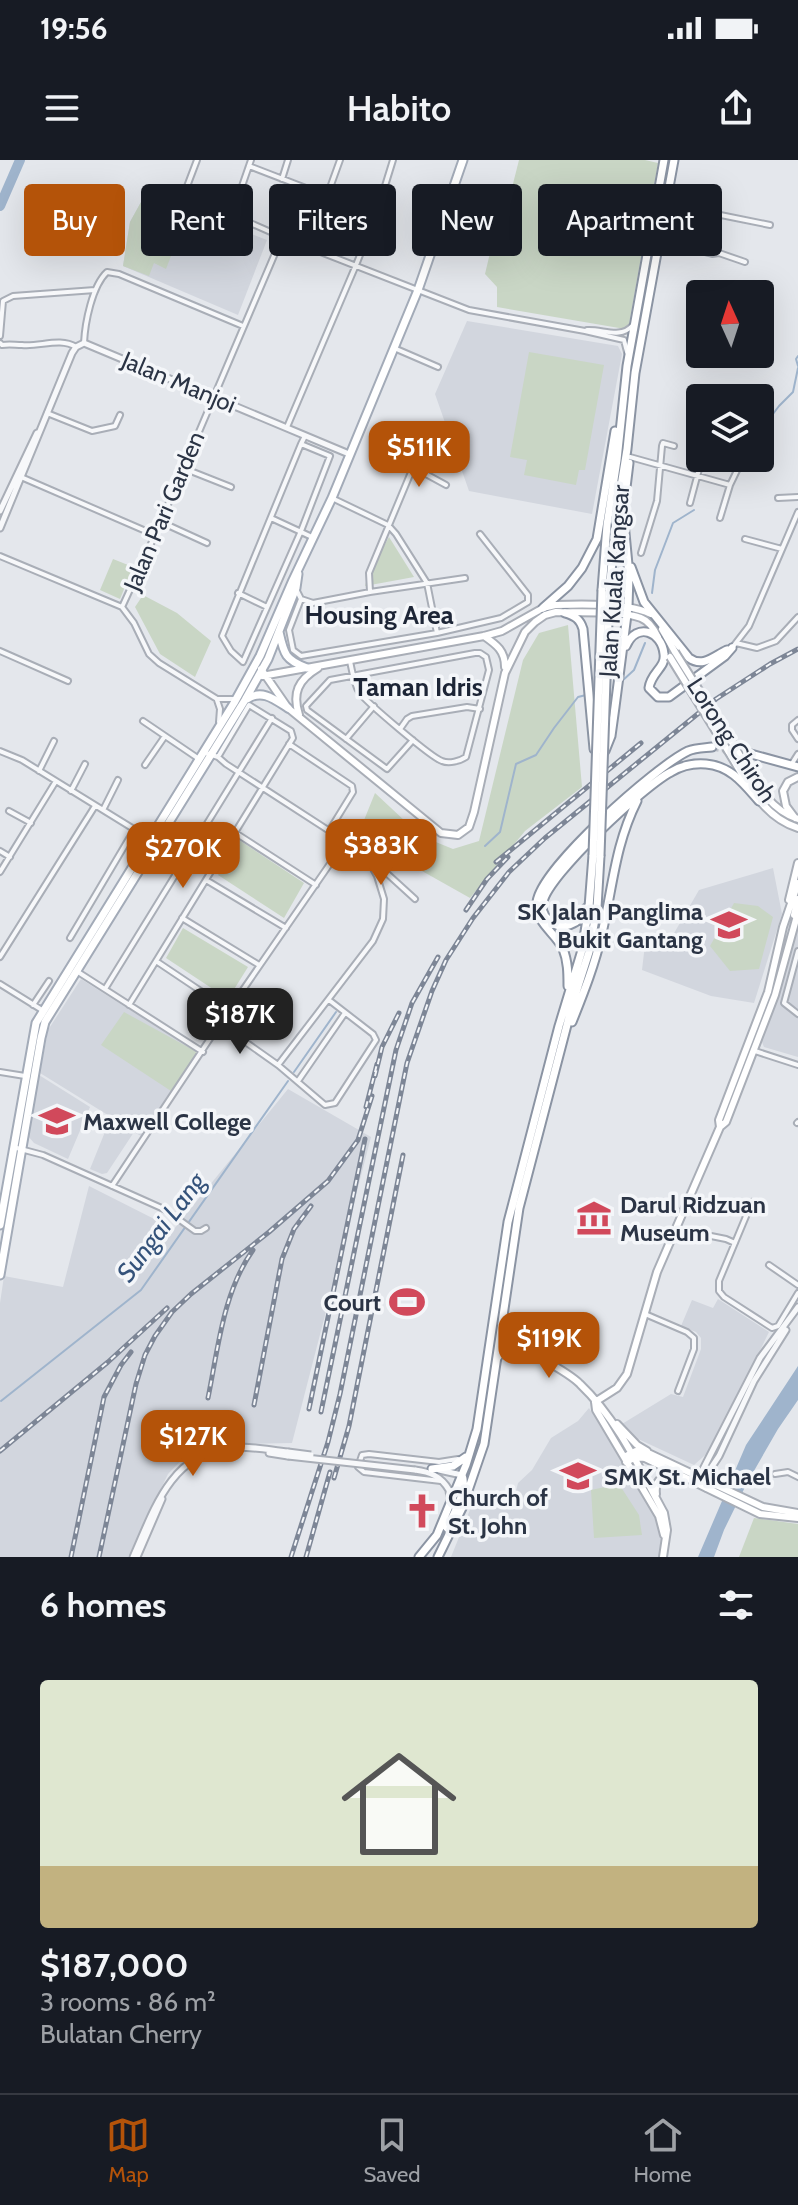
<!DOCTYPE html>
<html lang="en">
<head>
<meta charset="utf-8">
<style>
  :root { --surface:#171b24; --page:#20242c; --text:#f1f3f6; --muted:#9ea1a6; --line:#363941; --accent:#b45309 }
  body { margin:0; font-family:Cabin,sans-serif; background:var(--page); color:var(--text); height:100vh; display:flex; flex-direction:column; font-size:30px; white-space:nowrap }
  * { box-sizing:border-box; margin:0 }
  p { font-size:26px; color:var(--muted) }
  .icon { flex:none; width:44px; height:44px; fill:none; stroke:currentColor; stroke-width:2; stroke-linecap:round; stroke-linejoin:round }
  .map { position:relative; height:1397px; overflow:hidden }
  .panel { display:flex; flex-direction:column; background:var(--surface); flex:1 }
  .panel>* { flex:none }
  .banner { position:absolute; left:24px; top:24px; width:750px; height:72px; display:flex; gap:16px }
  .needle { width:52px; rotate:357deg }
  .tools { position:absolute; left:686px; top:120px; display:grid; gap:16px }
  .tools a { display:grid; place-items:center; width:88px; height:88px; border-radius:8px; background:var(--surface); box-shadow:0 8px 32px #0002; font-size:40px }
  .price { position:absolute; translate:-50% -68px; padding:0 18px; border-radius:16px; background:var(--accent); color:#fff; font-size:26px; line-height:52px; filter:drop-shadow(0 2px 4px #0008) }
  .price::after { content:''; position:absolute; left:50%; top:48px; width:24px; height:18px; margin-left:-12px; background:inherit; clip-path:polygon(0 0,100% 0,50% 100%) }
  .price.active { background:#222; color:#fff }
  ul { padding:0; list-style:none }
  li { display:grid; align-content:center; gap:16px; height:424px; padding:0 40px }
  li+li { border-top:2px solid var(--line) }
  li span { display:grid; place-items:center; height:248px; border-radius:8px; color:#555 }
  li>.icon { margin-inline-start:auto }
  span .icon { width:144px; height:144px; fill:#fffc; stroke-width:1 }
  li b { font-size:34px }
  h2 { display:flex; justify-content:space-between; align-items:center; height:96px; padding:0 40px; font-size:34px }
  .pill { padding:0 28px; border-radius:8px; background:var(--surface); box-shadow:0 8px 32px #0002; font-size:28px; line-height:72px }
  .pill.active { background:var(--accent); color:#fff }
  .status { display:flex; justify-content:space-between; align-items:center; height:56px; padding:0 40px; background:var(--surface); direction:ltr }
  .status svg { height:22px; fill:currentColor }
  header { display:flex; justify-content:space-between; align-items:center; height:104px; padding:0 40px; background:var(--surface); font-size:36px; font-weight:600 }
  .tab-bar { display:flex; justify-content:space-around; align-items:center; height:112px; border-top:2px solid var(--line); background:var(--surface); font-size:22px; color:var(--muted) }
  .tab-bar a { display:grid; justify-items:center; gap:4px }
  .tab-bar .active { color:var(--accent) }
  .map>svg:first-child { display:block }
  .built { fill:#d2d6de }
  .green { fill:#c9d6c5 }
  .water { fill:#9fb4cc }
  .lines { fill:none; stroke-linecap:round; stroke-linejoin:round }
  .stream { stroke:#9fb4cc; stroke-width:2 }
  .river { stroke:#9fb4cc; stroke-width:10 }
  .trunk-tunnel { stroke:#bfc3cb; stroke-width:7; stroke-dasharray:7 3.5; stroke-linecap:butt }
  .minor-casing { stroke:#a9aeb7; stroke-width:8 }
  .tertiary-casing { stroke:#a9aeb7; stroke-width:9 }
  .secondary-casing { stroke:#a9aeb7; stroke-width:10 }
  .primary-casing { stroke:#a3abb8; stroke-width:11 }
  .trunk-casing { stroke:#8b94a3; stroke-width:11 }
  .minor { stroke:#f7f8fa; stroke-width:4 }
  .tertiary { stroke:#f7f8fa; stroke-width:5 }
  .secondary { stroke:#fff; stroke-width:6 }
  .primary { stroke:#fff; stroke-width:7 }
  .trunk { stroke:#fff; stroke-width:7 }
  .rail-casing { stroke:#7d8696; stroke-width:5 }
  .rail { stroke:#f4f6f9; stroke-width:2; stroke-dasharray:6; stroke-linecap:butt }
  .tertiary-bridge-casing { stroke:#a9aeb7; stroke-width:9; stroke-linecap:butt }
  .secondary-bridge-casing { stroke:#a9aeb7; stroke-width:10; stroke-linecap:butt }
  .trunk-bridge-casing { stroke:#8b94a3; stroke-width:11; stroke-linecap:butt }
  .tertiary-bridge { stroke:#f7f8fa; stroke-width:5 }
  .secondary-bridge { stroke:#fff; stroke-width:6 }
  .trunk-bridge { stroke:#fff; stroke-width:7 }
  .labels { text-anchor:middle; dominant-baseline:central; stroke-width:7; stroke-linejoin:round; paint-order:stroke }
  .street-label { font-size:24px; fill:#2b3445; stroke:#f4f6f9 }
  .poi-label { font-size:24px; font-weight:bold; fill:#2b3445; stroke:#f4f6f9; text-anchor:start }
  .neighbourhood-label { font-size:26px; font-weight:bold; fill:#1d2536; stroke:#f4f6f9 }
  .water-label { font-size:26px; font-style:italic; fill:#34527a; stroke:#f4f6f9 }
</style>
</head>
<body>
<div class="status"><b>19:56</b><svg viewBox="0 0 49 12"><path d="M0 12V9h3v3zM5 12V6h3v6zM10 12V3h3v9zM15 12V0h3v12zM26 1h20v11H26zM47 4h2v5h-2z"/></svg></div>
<header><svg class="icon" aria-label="menu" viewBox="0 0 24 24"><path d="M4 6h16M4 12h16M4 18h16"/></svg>Habito<svg class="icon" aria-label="share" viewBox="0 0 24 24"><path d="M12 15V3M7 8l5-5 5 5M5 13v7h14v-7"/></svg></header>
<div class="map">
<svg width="798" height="1397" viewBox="0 0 798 1397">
  <rect width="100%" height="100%" fill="#e4e7ec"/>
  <path class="built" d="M 146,33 L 267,80 L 238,155 L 123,106 L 130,62 Z
    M 467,161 L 618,186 L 622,194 L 592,354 L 469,331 L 435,234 Z
    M 773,708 L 782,754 L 754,843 L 711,836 L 642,810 L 646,776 L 673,775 L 699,730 Z
    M 798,761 L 798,897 L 764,887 L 762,882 Z
    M 81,819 L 197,892 L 141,976 L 134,972 L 107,1013 L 102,1014 L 90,1009 L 111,957 L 40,913 L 48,870 Z
    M 39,915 L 90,947 L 68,999 L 34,983 L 28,976 Z
    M 288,929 L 371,977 L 292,1283 L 196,1285 L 168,1314 L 128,1397 L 0,1397 L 0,1143 L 4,1116 L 63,1127 L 89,1026 L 174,1069 Z
    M 718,1139 L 769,1172 L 712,1289 L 694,1305 L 636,1278 L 622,1264 L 671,1234 L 683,1237 L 701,1189 L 701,1178 L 696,1172 L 681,1166 L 692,1140 L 713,1148 Z
    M 589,1248 L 651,1350 L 659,1366 L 661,1379 L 659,1397 L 451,1397 L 474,1340 L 514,1339 L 518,1323 L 532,1310 L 551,1278 L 578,1261 Z"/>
  <path class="green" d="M 519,0 L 645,0 L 658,3 L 629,164 L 625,169 L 497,147 L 497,127 L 485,114 L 494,76 L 501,71 Z
    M 146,33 L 189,50 L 166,109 L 154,103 L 149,116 L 123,106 L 130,62 Z
    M 529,192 L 604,205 L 585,310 L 579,310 L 576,325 L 524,315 L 527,300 L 510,297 Z
    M 389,377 L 414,417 L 365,426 L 368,415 Z
    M 113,399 L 133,407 L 120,439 L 100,430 Z
    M 143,435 L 177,453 L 211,481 L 195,517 L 160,494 L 135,447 Z
    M 568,465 L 582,627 L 525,671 L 470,738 L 358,675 L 375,633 L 421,676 L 453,689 L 479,681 L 523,500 L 539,473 Z
    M 239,680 L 304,723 L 284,758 L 218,715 Z
    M 734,743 L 758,746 L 773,757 L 759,809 L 730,811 L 710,786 Z
    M 183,768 L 248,807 L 228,839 L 166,798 Z
    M 124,852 L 197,892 L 171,931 L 101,885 Z
    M 619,1324 L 639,1355 L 642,1375 L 594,1378 L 591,1330 Z
    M 754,1358 L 798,1364 L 798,1397 L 739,1397 Z"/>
  <path class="water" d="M 798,1206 L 798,1240 L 778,1269 L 747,1323 L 724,1370 L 714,1397 L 698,1397 L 746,1285 Z"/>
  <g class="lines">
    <path class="stream" d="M 798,206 L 796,199 L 798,196
      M 760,271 L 779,246 L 793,232 L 798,208
      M 735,307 L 740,298
      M 652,433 L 655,410 L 673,363 L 694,350
      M 621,522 L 634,510 L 645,483
      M 485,686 L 500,672 L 516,604 L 536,595 L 554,568 L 578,537 L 586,535
      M 294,912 L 336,852
      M 1,1241 L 141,1130 L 288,921"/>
    <path class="river" d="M 0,46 L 20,0"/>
    <path class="trunk-tunnel" d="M 712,587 L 751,594"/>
    <g class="minor-casing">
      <path id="minor" d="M 197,0 L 183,37 L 232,55 L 282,77 L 469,150 L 585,171 L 624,180 L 627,192
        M 249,6 L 376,55
        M 282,19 L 288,0
        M 327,36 L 340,0
        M 666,44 L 770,65
        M 232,55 L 251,0
        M 660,80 L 712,94 L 719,93 L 745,102
        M 587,170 C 603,169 620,179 632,166
        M 0,176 L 3,141 L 13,136 L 95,130
        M 0,183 L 2,185 C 10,184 15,185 22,185 C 40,187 60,177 76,187
        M 84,183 C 85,163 92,126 107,112 L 119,114 L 243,166
        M 394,188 L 438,207
        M 47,253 L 92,271 L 115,266 L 120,255
        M 287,267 L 356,105 L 376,55 L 393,0
        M 301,284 L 330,296 L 301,371 L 243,502 L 231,491 L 222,476 L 301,284 L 305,276
        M 630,297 L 730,325 L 743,298
        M 413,307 L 446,325
        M 183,308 L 231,327
        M 21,317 L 155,375
        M 778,338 L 798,337
        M 334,339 L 388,365 L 396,374 L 427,423 L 437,473
        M 690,343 L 702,298
        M 271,358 L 312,377
        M 720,358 L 730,325
        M 161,362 L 207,383
        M 745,379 L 782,389
        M 641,393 L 657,341 L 662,286 L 663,283 L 674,286
        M 0,396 L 122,447 L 134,463 L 149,494 L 159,503 L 217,539 L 234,539
        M 297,431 L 301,439 L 313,443 L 370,432 L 465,418
        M 370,432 L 369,413 L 424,281
        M 238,433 L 267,447
        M 301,439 L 289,470 L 293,490 L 301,496 L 437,473 L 501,458 L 528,442 L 528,435 L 480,374
        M 122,447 L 155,375 L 282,77
        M 736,483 L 757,488 L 776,481 L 798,457
        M 732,488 L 749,466 L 798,352
        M 0,491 L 68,521
        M 350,501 C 352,511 354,524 359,532 C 366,542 432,598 442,601 C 449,604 460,601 466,597 L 489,510 L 486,497 L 480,493 L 475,493 L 330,520 L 306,546 L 307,550 L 387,609 L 413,580
        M 217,540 L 220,549 L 219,562
        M 798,560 L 792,565 L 792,570 L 798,579
        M 143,561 L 199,599
        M 400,569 L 407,559 L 412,556 L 467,547 L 480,549
        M 346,579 L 374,546
        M 289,584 L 352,626 L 353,632 L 329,671
        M 0,591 L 22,600 L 150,679
        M 203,592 L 218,597 L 226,604 L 365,694 L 377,716 L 384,739 L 383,759 L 373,781 L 278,905
        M 145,605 L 165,576
        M 791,605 L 798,594
        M 39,611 L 54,581
        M 71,631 L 85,604
        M 103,650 L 118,620
        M 9,651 L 31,663
        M 234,672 L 316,725
        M 0,691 L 10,697
        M 370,698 L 415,739
        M 0,712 L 56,621
        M 206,720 L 286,768
        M 182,758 L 259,805
        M 70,778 L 134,670
        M 798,791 L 784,843 L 798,854
        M 0,797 L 95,646
        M 156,801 L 229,850
        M 78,812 L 203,892
        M 0,824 L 42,850
        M 105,829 L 272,558
        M 33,845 L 49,821
        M 129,845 L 293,578 L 291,571 L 249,545 L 218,597
        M 220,864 L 278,905 L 325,945 L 335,943 L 376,880 L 373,874 L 329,840
        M 755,891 L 798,905
        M 0,912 L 25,916
        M 298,921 L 345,853
        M 797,963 L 798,962
        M 13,987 L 43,995 L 166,1050 L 195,1071 L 201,1071 L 206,1068
        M 112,1026 L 229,850 L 345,682
        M 752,1042 L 719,1121 L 719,1131 L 724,1137 L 772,1168 L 778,1166 L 798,1133
        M 676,1069 L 726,1079 L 735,1083
        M 769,1105 L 798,1125
        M 645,1154 L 687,1172 L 694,1178 L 694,1189 L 678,1231
        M 775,1314 L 788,1312 L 798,1317
        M 441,1321 L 364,1312 L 358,1307 L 362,1295 L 369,1294 L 439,1302 L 458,1299"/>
    </g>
    <g class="tertiary-casing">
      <path id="tertiary" d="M 0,351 L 37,273
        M 0,368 L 72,193 L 76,187 L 84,183 L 349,294
        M 269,1293 L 288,1296
        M 415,1310 C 430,1312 441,1316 449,1330 L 450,1339
        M 439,1310 L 462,1315
        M 710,1322 L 709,1311 L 719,1296 L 754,1221 L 786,1170
        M 706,1328 L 699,1317 L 760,1198 L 798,1147
        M 133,1397 C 153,1353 169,1296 226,1288 C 246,1285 268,1290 288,1292
        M 137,1397 L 162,1339"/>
    </g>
    <g class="secondary-casing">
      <path id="secondary" d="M 662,469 L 675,492
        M 484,476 C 497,485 505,491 505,507
        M 261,509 L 288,548 L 441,673 L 458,675 L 469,667 L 474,652 L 505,513 L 525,472 L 535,462 L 545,455 L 556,452 C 578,453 622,450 641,458 C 649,461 654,469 658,477
        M 262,516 L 484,476 L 502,471 L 543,448 L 555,445 C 580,444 630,443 651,454
        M 299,555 C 292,533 298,520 318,508
        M 736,589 C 753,616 766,649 798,659
        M 728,591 C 747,621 761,656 798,668
        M 795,658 L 786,646 L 783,631 L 788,622 L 798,617
        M 789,740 L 798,703
        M 794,755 L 798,739
        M 720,967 L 726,962 L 775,835 L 798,752
        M 502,1167 C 514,1190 560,1204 580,1224 C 617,1259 640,1309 664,1353 L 667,1370 L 663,1397
        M 497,1199 C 504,1188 512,1186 525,1189
        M 595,1242 L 617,1228 L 627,1214 L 657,1112 L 720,967 L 719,960 L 768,832 L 783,767 L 798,723
        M 595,1242 L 596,1250 L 659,1356 L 664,1375
        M 617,1264 L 637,1285 L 647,1291
        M 624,1297 L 636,1291 L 646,1292 L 763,1347 L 798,1353
        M 626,1302 L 636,1297 L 645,1298 L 760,1354 L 798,1358
        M 656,1334 C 654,1318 665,1314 679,1316"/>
    </g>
    <g class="primary-casing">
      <path id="primary" d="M 279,472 C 284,494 285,500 307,508
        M 247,539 C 262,529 274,539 288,548
        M 0,1065 L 36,863 L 234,543 L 260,496 L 293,420 L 332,338 L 418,130 L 463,0
        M 0,1115 L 41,878 L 45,862 L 245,540 L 268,499 L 296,428 L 298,414"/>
    </g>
    <g class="trunk-casing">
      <path id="trunk" d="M 631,407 L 644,442 L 689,498 C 703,508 714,496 727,490
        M 602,430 L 607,365 L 617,300 L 627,206 L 664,0
        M 609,432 L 617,351 L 627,289 L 635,213 L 674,0
        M 543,448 L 568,426 L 582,408 L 597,379 L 615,271
        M 565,453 C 575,456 580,459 583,469 L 594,589
        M 626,486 C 637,461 662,472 664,494 C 666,508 651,512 649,528 L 658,537 L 669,537 L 725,496 L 732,488
        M 605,591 L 611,576 L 615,547 L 628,447 L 629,415 L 623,352 L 629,303
        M 751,594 L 798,607
        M 586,748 C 581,764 561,773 548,759 C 543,755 541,748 543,742 C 548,715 645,625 671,612 C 681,606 694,603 706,604 C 731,606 744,624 759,641
        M 568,826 C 568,814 568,801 563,789 C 556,773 534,762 537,742 C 541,708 655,607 688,591 C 695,588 704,588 712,587
        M 572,862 C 584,832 595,804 602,773 C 613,726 615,685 637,641
        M 432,1309 L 453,1306 L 466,1297
        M 447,1368 C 454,1353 468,1331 462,1315
        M 419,1397 L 437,1375 L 466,1305 L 477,1269 L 508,1062 L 559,866 L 582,790 L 589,747 L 593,695
        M 438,1397 L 462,1348 L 484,1284 L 519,1048 L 573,842 L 589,792 L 597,748 L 600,696"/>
    </g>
    <use href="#minor" class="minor"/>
    <use href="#tertiary" class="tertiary"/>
    <use href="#secondary" class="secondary"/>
    <use href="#primary" class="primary"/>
    <use href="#trunk" class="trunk"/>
    <g class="rail-casing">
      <path id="rail" d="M 496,702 L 641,583
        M 466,750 L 487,719 L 508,697
        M 375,916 L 382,887 L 399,853
        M 366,947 L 377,904
        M 208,1238 C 218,1189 223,1132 253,1090
        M 254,1245 L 282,1099 L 294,1069 L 311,1046
        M 309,1249 L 365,979
        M 321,1252 L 396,890 L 412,843 L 438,797
        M 0,1291 L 108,1202 L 167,1148
        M 334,1318 L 349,1266 L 403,995
        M 71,1397 L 104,1237 L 121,1205 L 131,1192
        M 99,1397 L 136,1224 L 145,1195 L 155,1176 L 172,1152 L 191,1134 L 269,1072 L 328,1021 L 358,980 L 372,936
        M 291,1397 L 328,1282 L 340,1234 L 407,903 L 432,831 L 446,800 L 473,758 L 509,712 L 545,678 L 716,539 L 770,504 L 798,489
        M 306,1397 L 330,1312"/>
    </g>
    <use href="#rail" class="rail"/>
    <g class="tertiary-bridge-casing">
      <path id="tertiary-bridge" d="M 288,1292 L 311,1295
        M 288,1296 L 415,1310"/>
    </g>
    <g class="secondary-bridge-casing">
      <path id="secondary-bridge" d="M 675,492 L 736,589
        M 670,497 L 728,591"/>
    </g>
    <g class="trunk-bridge-casing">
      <path id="trunk-bridge" d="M 593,695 L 602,430
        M 600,696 L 609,432"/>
    </g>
    <use href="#tertiary-bridge" class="tertiary-bridge"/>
    <use href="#secondary-bridge" class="secondary-bridge"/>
    <use href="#trunk-bridge" class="trunk-bridge"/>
  </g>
  <defs>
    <g id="school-bare" transform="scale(2.76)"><path d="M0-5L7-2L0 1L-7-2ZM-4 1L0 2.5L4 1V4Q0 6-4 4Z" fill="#d1495b" stroke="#f4f6f9" stroke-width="2.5" paint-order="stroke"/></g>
    <g id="university-bare" transform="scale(2.76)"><path d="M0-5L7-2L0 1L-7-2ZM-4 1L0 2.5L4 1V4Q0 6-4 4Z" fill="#d1495b" stroke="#f4f6f9" stroke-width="2.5" paint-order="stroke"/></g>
    <g id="museum-bare" transform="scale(2.76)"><path d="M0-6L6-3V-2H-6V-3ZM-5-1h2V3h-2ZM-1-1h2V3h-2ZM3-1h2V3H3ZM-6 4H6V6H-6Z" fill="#d1495b" stroke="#f4f6f9" stroke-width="2.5" paint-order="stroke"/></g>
    <g id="stadium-bare" transform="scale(2.76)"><path d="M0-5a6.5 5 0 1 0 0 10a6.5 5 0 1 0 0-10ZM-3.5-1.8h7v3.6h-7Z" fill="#d1495b" stroke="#f4f6f9" stroke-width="2.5" paint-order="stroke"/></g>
    <g id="church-bare" transform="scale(2.76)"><path d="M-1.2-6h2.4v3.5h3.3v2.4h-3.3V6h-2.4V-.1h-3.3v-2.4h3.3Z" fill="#d1495b" stroke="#f4f6f9" stroke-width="2.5" paint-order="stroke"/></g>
  </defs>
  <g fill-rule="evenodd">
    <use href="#school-bare" x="729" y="765"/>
    <use href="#university-bare" x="57" y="961"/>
    <use href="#museum-bare" x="594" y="1058"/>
    <use href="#stadium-bare" x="407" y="1142"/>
    <use href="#school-bare" x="578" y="1316"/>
    <use href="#church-bare" x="422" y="1351"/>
  </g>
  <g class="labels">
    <g class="street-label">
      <text transform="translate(179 222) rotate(23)">Jalan Manjoi</text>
      <text transform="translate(164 351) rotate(-67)">Jalan Pari Garden</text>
      <text transform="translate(614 421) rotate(-86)">Jalan Kuala Kangsar</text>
      <text transform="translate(732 580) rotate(57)">Lorong Chiroh</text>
    </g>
    <g class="poi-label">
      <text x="703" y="751" text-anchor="end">SK Jalan Panglima<tspan x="703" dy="28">Bukit Gantang</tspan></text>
      <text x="83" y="961">Maxwell College</text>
      <text x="620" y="1044">Darul Ridzuan<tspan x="620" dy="28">Museum</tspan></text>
      <text x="381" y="1142" text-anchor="end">Court</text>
      <text x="604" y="1316">SMK St. Michael</text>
      <text x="448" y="1337">Church of<tspan x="448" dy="28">St. John</tspan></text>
    </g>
    <g class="neighbourhood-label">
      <text x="379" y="455">Housing Area</text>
      <text x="418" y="527">Taman Idris</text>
    </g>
    <g class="water-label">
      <text transform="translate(161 1067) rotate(-53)">Sungai Lang</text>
    </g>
  </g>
</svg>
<div class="tools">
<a><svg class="needle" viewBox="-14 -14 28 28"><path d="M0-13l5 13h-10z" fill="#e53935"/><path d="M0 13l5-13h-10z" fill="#9ea1a6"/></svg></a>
<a><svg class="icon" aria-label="layers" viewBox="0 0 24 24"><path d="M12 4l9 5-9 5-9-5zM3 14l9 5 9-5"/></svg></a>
</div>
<b class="price" style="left:419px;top:329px">$511K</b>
<b class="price" style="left:381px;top:727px">$383K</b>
<b class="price" style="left:183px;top:730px">$270K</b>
<b class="price active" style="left:240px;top:896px">$187K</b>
<b class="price" style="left:549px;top:1220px">$119K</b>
<b class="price" style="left:193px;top:1318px">$127K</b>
<div class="banner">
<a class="pill active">Buy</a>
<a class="pill">Rent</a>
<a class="pill">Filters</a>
<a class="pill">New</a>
<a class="pill">Apartment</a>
</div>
</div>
<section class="panel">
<h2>6 homes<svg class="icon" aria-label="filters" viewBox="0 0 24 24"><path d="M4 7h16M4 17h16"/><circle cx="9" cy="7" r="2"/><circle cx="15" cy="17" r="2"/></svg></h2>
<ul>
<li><span style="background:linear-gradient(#dfe7d0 75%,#c2b280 0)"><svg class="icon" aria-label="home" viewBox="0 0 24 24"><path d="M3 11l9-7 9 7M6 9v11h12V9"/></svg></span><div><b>$187,000</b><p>3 rooms · 86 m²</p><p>Bulatan Cherry</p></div></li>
</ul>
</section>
<nav class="tab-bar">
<a class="active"><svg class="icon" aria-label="map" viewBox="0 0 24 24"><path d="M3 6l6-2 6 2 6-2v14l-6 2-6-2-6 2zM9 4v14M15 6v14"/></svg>Map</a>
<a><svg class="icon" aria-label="saved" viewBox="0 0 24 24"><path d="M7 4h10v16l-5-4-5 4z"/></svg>Saved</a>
<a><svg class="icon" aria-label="home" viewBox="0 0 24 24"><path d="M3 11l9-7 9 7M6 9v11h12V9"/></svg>Home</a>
</nav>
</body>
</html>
